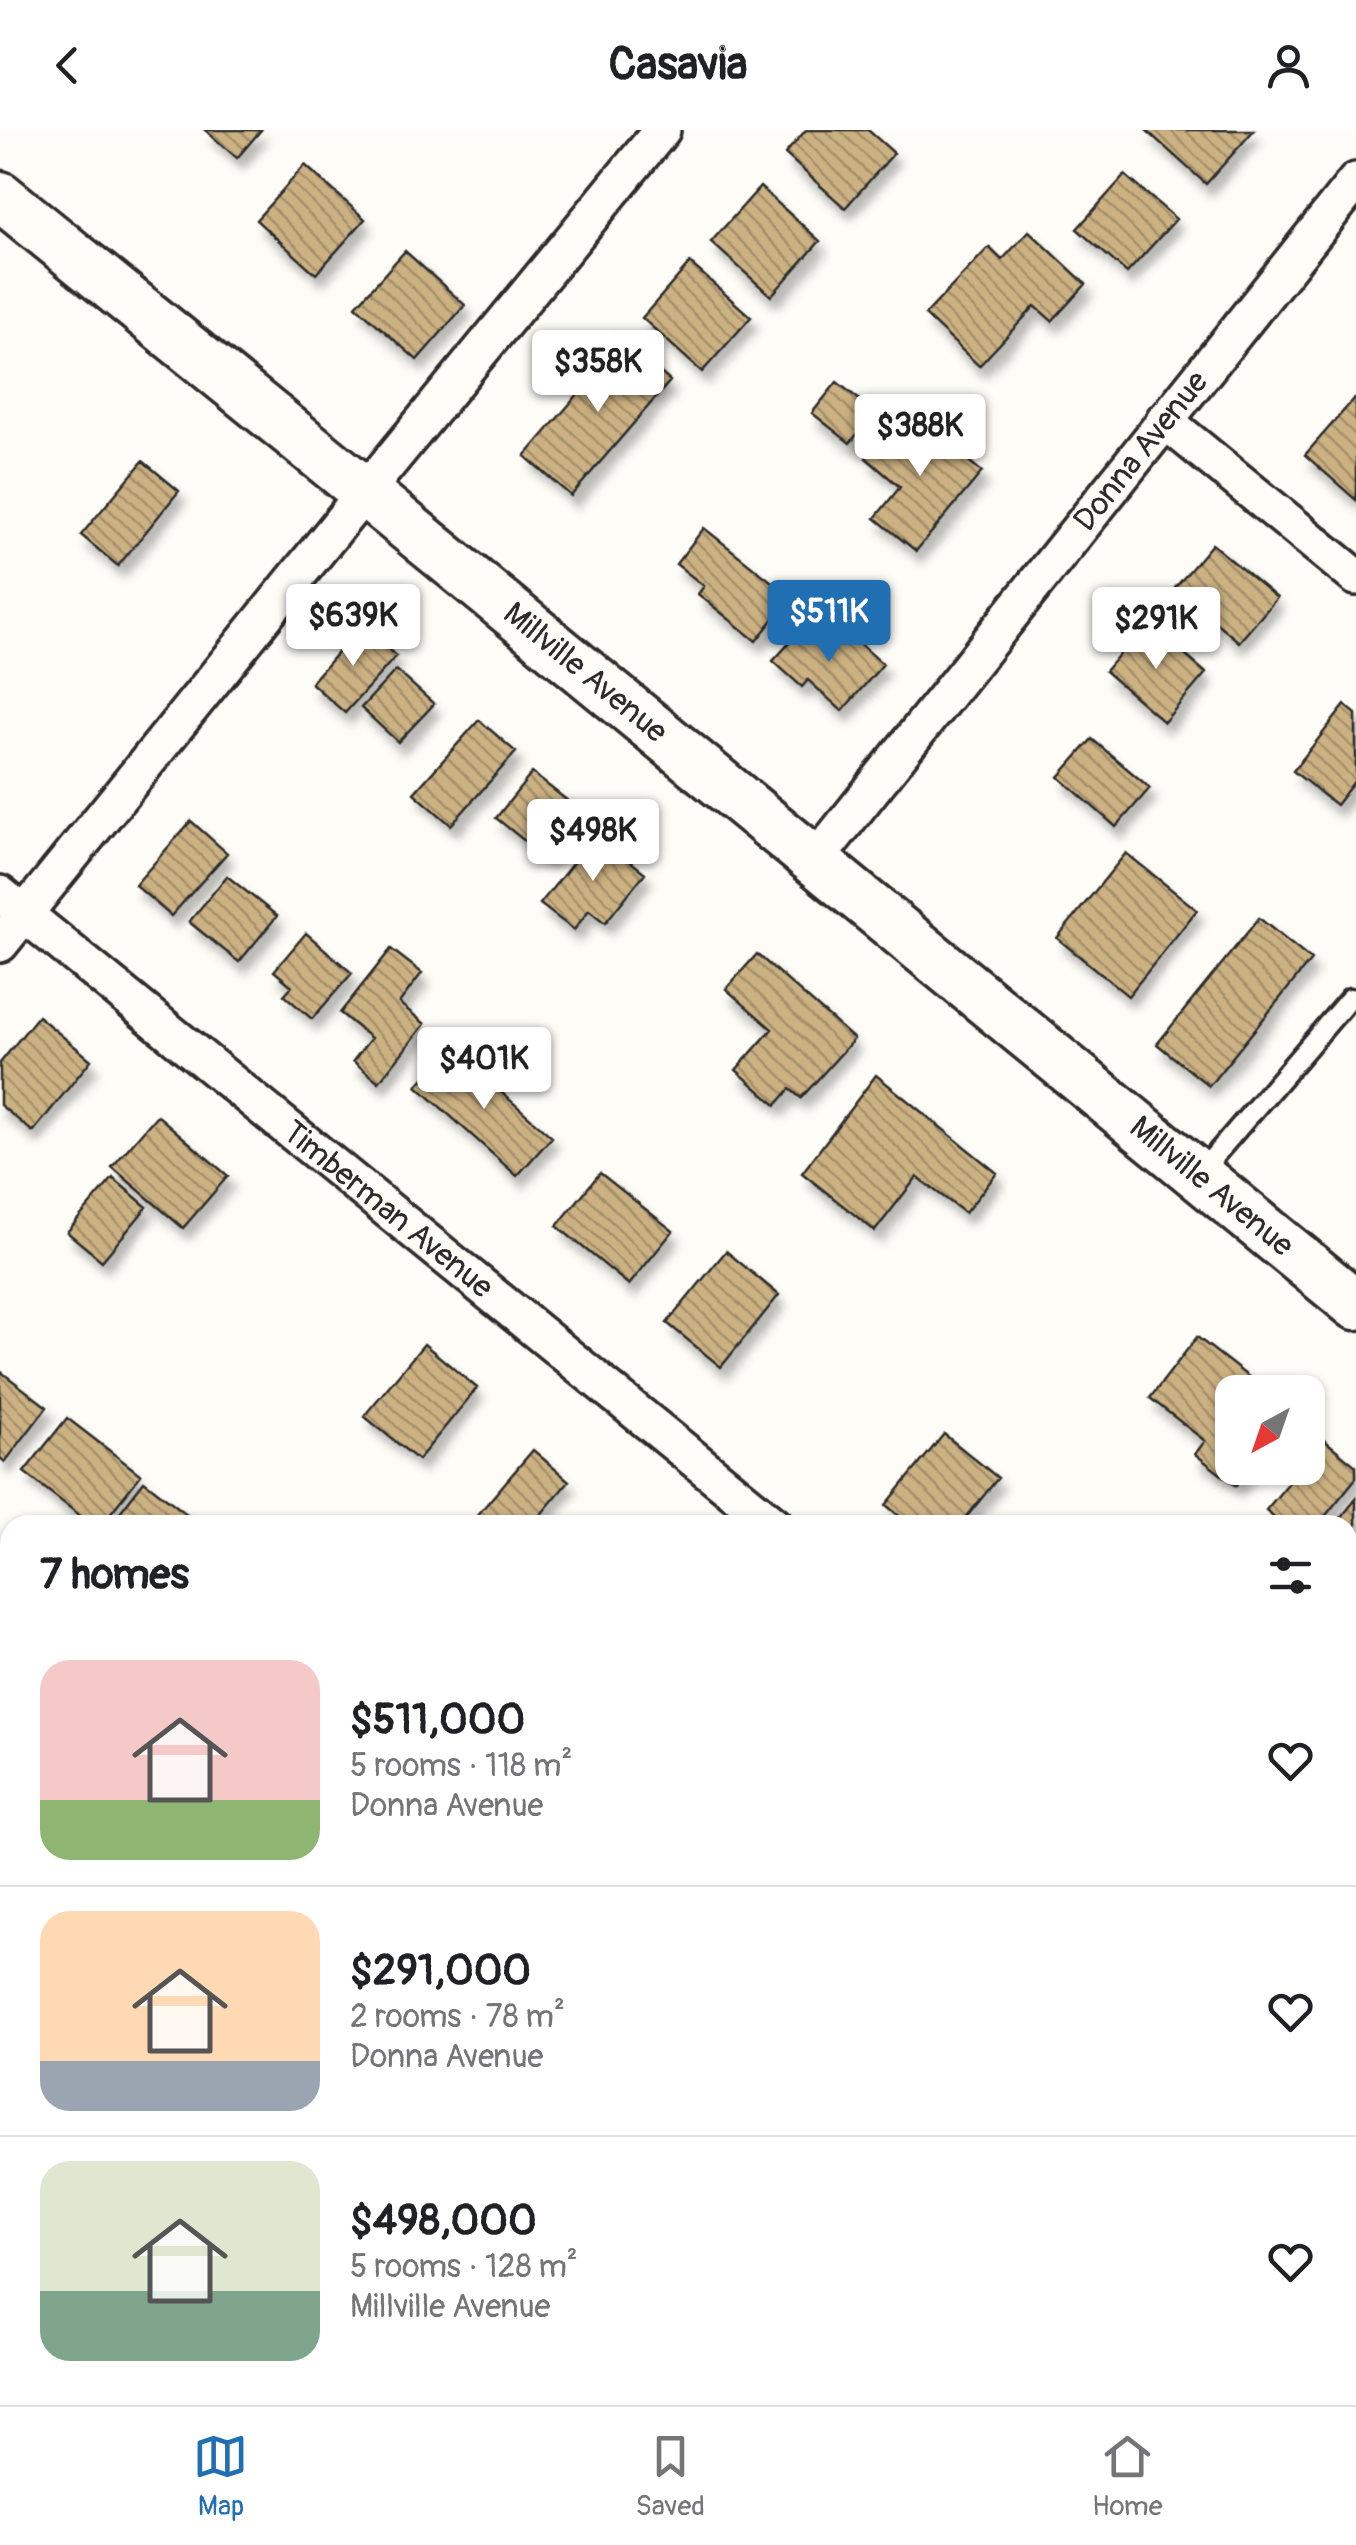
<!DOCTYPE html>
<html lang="en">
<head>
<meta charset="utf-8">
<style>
  :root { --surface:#fff; --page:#f2f2f2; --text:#202124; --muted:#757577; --line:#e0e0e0; --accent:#1f6fb2 }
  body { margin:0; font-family:Pangolin,sans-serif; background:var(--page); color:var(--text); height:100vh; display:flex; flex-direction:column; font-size:38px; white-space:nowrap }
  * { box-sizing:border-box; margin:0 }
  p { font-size:32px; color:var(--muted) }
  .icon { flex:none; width:55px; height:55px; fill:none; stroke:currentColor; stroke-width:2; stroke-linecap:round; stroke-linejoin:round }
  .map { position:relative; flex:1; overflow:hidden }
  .panel { position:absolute; left:0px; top:1385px; width:1358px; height:890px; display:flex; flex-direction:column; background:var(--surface); border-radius:30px 30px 0 0; box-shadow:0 2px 8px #0004 }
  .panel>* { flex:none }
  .needle { width:65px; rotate:220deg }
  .tools { position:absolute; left:1215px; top:1245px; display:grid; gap:20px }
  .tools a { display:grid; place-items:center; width:110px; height:110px; border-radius:20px; background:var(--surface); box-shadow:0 2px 8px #0004; font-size:50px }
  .price { position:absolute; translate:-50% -85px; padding:0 22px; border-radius:10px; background:#fff; color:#222; font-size:32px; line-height:65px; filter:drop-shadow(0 2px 5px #0008) }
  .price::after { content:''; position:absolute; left:50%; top:60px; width:30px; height:22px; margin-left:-15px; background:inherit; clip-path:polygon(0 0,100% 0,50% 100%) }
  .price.on { background:var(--accent); color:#fff }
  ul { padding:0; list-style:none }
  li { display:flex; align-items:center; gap:30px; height:250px; padding:0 40px }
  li+li { border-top:2px solid var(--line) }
  li span { display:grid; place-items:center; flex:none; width:280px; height:200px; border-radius:30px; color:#555 }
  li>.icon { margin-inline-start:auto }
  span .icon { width:120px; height:120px; fill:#fffc; stroke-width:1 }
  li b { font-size:42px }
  h2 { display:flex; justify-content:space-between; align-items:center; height:120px; padding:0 40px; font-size:42px }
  header { display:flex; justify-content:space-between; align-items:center; height:130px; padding:0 40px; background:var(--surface); font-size:45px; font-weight:700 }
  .menu { display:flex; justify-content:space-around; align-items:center; height:140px; border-top:2px solid var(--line); background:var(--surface); font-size:28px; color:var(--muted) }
  .menu a { display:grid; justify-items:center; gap:5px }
  .menu .on { color:var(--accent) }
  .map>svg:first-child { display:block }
  .building { fill:url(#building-back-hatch); stroke:#2b2b2b; stroke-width:2.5; filter:url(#shadow) }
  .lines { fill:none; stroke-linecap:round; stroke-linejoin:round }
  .lane-casing { stroke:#2b2b2b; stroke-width:25 }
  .street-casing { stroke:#2b2b2b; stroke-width:42 }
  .secondary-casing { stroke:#2b2b2b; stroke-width:55 }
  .lane { stroke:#fdfcf7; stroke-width:18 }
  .street { stroke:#fdfcf7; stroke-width:35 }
  .secondary { stroke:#fdfcf7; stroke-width:48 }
  .labels { text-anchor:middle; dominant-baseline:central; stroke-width:9; stroke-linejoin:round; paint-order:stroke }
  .street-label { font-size:32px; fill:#2b2b2b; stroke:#fdfcf7 }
</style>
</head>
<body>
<header><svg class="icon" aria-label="back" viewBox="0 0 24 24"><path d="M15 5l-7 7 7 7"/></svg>Casavia<svg class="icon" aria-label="person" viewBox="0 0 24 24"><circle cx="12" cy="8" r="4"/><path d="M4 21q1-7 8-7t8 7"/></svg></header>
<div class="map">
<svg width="1356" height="2275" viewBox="0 0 1356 2275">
  <defs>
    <pattern id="building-back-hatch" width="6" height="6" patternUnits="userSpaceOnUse" patternTransform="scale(2.5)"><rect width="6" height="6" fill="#ccb182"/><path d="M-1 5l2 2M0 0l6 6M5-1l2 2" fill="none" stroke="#a6906b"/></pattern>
    <filter id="shadow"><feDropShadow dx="6" dy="11" stdDeviation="5" flood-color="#0004"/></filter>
  </defs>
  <rect width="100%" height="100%" fill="#fdfcf7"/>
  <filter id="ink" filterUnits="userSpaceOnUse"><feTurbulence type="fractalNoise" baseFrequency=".01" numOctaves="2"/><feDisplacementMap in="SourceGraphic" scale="20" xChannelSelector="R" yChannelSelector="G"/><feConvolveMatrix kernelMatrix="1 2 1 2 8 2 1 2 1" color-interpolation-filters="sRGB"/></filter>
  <g filter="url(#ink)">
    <path class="building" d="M 205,0 L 261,0 L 237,28 Z
      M 806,0 L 868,0 L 894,23 L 845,78 L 785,24 Z
      M 1146,0 L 1254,0 L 1206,54 Z
      M 305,35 L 365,89 L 316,144 L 256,90 Z
      M 1125,45 L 1176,89 L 1127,143 L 1077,99 Z
      M 760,57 L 820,111 L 771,166 L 711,112 Z
      M 1029,101 L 1086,154 L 1052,191 L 1035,176 L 979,236 L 925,185 L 989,117 L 1002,130 Z
      M 405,121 L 465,175 L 417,230 L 356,176 Z
      M 690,133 L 751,187 L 702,242 L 642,188 Z
      M 614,202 L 670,251 L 571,366 L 525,326 L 598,241 L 588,233 Z
      M 837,252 L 875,282 L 850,313 L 812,283 Z
      M 1354,269 L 1356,271 L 1356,370 L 1305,325 Z
      M 906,279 L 982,342 L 916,421 L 875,388 L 900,357 L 866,328 Z
      M 143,331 L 179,361 L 118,436 L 81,405 Z
      M 704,398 L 791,467 L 756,511 L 698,464 L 704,456 L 676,434 Z
      M 1212,414 L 1277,468 L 1239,512 L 1175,458 Z
      M 1147,492 L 1206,543 L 1164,592 L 1105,541 Z
      M 361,495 L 396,526 L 345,583 L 311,553 Z
      M 804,497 L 827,517 L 842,498 L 883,534 L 842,581 L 808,550 L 802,557 L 773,531 Z
      M 396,540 L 434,574 L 398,612 L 361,578 Z
      M 1345,575 L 1356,584 L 1356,649 L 1336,675 L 1293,641 Z
      M 479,590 L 516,622 L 451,695 L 414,663 Z
      M 1092,609 L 1150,658 L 1116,697 L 1059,647 Z
      M 532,643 L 582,682 L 546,728 L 496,688 Z
      M 191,691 L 227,723 L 171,786 L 135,755 Z
      M 596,704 L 645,743 L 605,793 L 589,780 L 574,800 L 540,774 Z
      M 1126,723 L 1197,780 L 1128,866 L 1057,808 Z
      M 227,746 L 277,786 L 239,832 L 189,792 Z
      M 1259,788 L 1311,830 L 1209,956 L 1157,914 Z
      M 306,803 L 352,843 L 312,889 L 284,865 L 292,856 L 274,841 Z
      M 391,819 L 422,843 L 399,873 L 425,894 L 379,952 L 353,931 L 371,908 L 340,883 Z
      M 757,824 L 854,909 L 801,968 L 790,959 L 776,975 L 736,940 L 772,899 L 726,859 Z
      M 38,886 L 91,930 L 33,1002 L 0,975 L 0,933 Z
      M 451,918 L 552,1007 L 517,1046 L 417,956 Z
      M 876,945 L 997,1043 L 965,1083 L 917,1047 L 875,1101 L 802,1043 Z
      M 157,985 L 228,1046 L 183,1098 L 112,1037 Z
      M 600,1043 L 673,1101 L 629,1155 L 557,1096 Z
      M 113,1048 L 147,1077 L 102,1131 L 67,1102 Z
      M 726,1121 L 779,1165 L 721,1237 L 667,1193 Z
      M 1197,1207 L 1268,1262 L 1232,1262 L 1232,1338 L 1250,1338 L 1236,1356 L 1195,1324 L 1205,1311 L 1150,1268 Z
      M 424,1214 L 477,1258 L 418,1330 L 364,1286 Z
      M 0,1241 L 47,1277 L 5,1332 L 0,1328 Z
      M 67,1288 L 141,1345 L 101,1395 L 92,1395 L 24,1342 Z
      M 944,1304 L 998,1348 L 960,1395 L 910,1395 L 886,1375 Z
      M 1323,1309 L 1356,1336 L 1356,1348 L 1318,1395 L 1284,1395 L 1266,1380 L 1301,1338 L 1308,1338 L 1308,1329 Z
      M 533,1320 L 569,1351 L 532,1395 L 469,1395 Z
      M 144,1351 L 201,1395 L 110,1395 Z
      M 1356,1369 L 1356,1480 L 1348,1473 L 1348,1395 L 1335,1395 Z
      M 0,1580 L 10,1589 L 10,1654 L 0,1645 Z"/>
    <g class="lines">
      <g class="lane-casing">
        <path id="lane" d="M 1198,1045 L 1350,868"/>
      </g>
      <g class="street-casing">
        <g id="street">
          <path d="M 1164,290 L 1356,447"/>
          <path id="s1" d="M 814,732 L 1356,51"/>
          <path id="s2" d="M 0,764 L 775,1395"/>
          <path d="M 0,814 L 365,362 L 662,0"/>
          <path d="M 0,1449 L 10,1457"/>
          <path d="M 1348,1540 L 1356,1529"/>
          <path d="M 974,2265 L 985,2275"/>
        </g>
      </g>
      <g class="secondary-casing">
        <g id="secondary">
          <path id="s3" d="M 0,66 L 365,362 L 1356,1175"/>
        </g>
      </g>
      <use href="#lane" class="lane"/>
      <use href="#street" class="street"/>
      <use href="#secondary" class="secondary"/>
    </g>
  </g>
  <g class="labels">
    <g class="street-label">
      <text stroke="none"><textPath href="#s1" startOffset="525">Donna Avenue</textPath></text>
      <text stroke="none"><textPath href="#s3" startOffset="755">Millville Avenue</textPath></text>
      <text stroke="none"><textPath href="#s3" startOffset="1565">Millville Avenue</textPath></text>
      <text stroke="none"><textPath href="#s2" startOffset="500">Timberman Avenue</textPath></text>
    </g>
  </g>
</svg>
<div class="tools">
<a><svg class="needle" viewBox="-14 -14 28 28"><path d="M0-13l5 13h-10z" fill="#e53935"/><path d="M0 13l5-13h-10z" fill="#757577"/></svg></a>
</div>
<b class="price" style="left:598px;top:285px">$358K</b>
<b class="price" style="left:920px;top:349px">$388K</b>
<b class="price on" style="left:829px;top:535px">$511K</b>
<b class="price" style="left:353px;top:539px">$639K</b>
<b class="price" style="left:1156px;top:542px">$291K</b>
<b class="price" style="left:593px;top:754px">$498K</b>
<b class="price" style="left:484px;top:982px">$401K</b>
<section class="panel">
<h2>7 homes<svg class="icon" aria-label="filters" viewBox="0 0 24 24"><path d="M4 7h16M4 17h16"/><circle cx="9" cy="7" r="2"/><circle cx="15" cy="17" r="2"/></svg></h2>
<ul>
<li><span style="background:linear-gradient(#f6c9c9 70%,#8fb573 0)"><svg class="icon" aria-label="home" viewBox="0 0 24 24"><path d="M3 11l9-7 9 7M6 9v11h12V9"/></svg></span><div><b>$511,000</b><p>5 rooms · 118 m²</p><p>Donna Avenue</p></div><svg class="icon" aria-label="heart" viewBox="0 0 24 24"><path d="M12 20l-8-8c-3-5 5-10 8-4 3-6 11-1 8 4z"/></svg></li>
<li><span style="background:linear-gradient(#ffd9b3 75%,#9aa5b1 0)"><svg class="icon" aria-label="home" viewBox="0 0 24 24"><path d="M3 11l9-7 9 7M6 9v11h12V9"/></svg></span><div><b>$291,000</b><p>2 rooms · 78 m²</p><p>Donna Avenue</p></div><svg class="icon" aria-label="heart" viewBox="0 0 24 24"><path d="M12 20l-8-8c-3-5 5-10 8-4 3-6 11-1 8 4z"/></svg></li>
<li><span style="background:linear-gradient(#dfe7d0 65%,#7fa58c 0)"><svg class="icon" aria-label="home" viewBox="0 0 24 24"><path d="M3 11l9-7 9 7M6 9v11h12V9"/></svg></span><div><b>$498,000</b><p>5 rooms · 128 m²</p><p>Millville Avenue</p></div><svg class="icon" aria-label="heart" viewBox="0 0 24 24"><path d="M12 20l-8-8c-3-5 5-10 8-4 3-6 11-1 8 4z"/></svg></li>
</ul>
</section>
</div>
<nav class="menu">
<a class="on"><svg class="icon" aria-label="map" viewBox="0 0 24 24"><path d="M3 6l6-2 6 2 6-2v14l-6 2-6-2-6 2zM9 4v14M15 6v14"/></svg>Map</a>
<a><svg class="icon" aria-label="saved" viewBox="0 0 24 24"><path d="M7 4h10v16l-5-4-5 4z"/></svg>Saved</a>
<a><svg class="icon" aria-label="home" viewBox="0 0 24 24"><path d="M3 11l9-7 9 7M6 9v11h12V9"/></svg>Home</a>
</nav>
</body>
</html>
